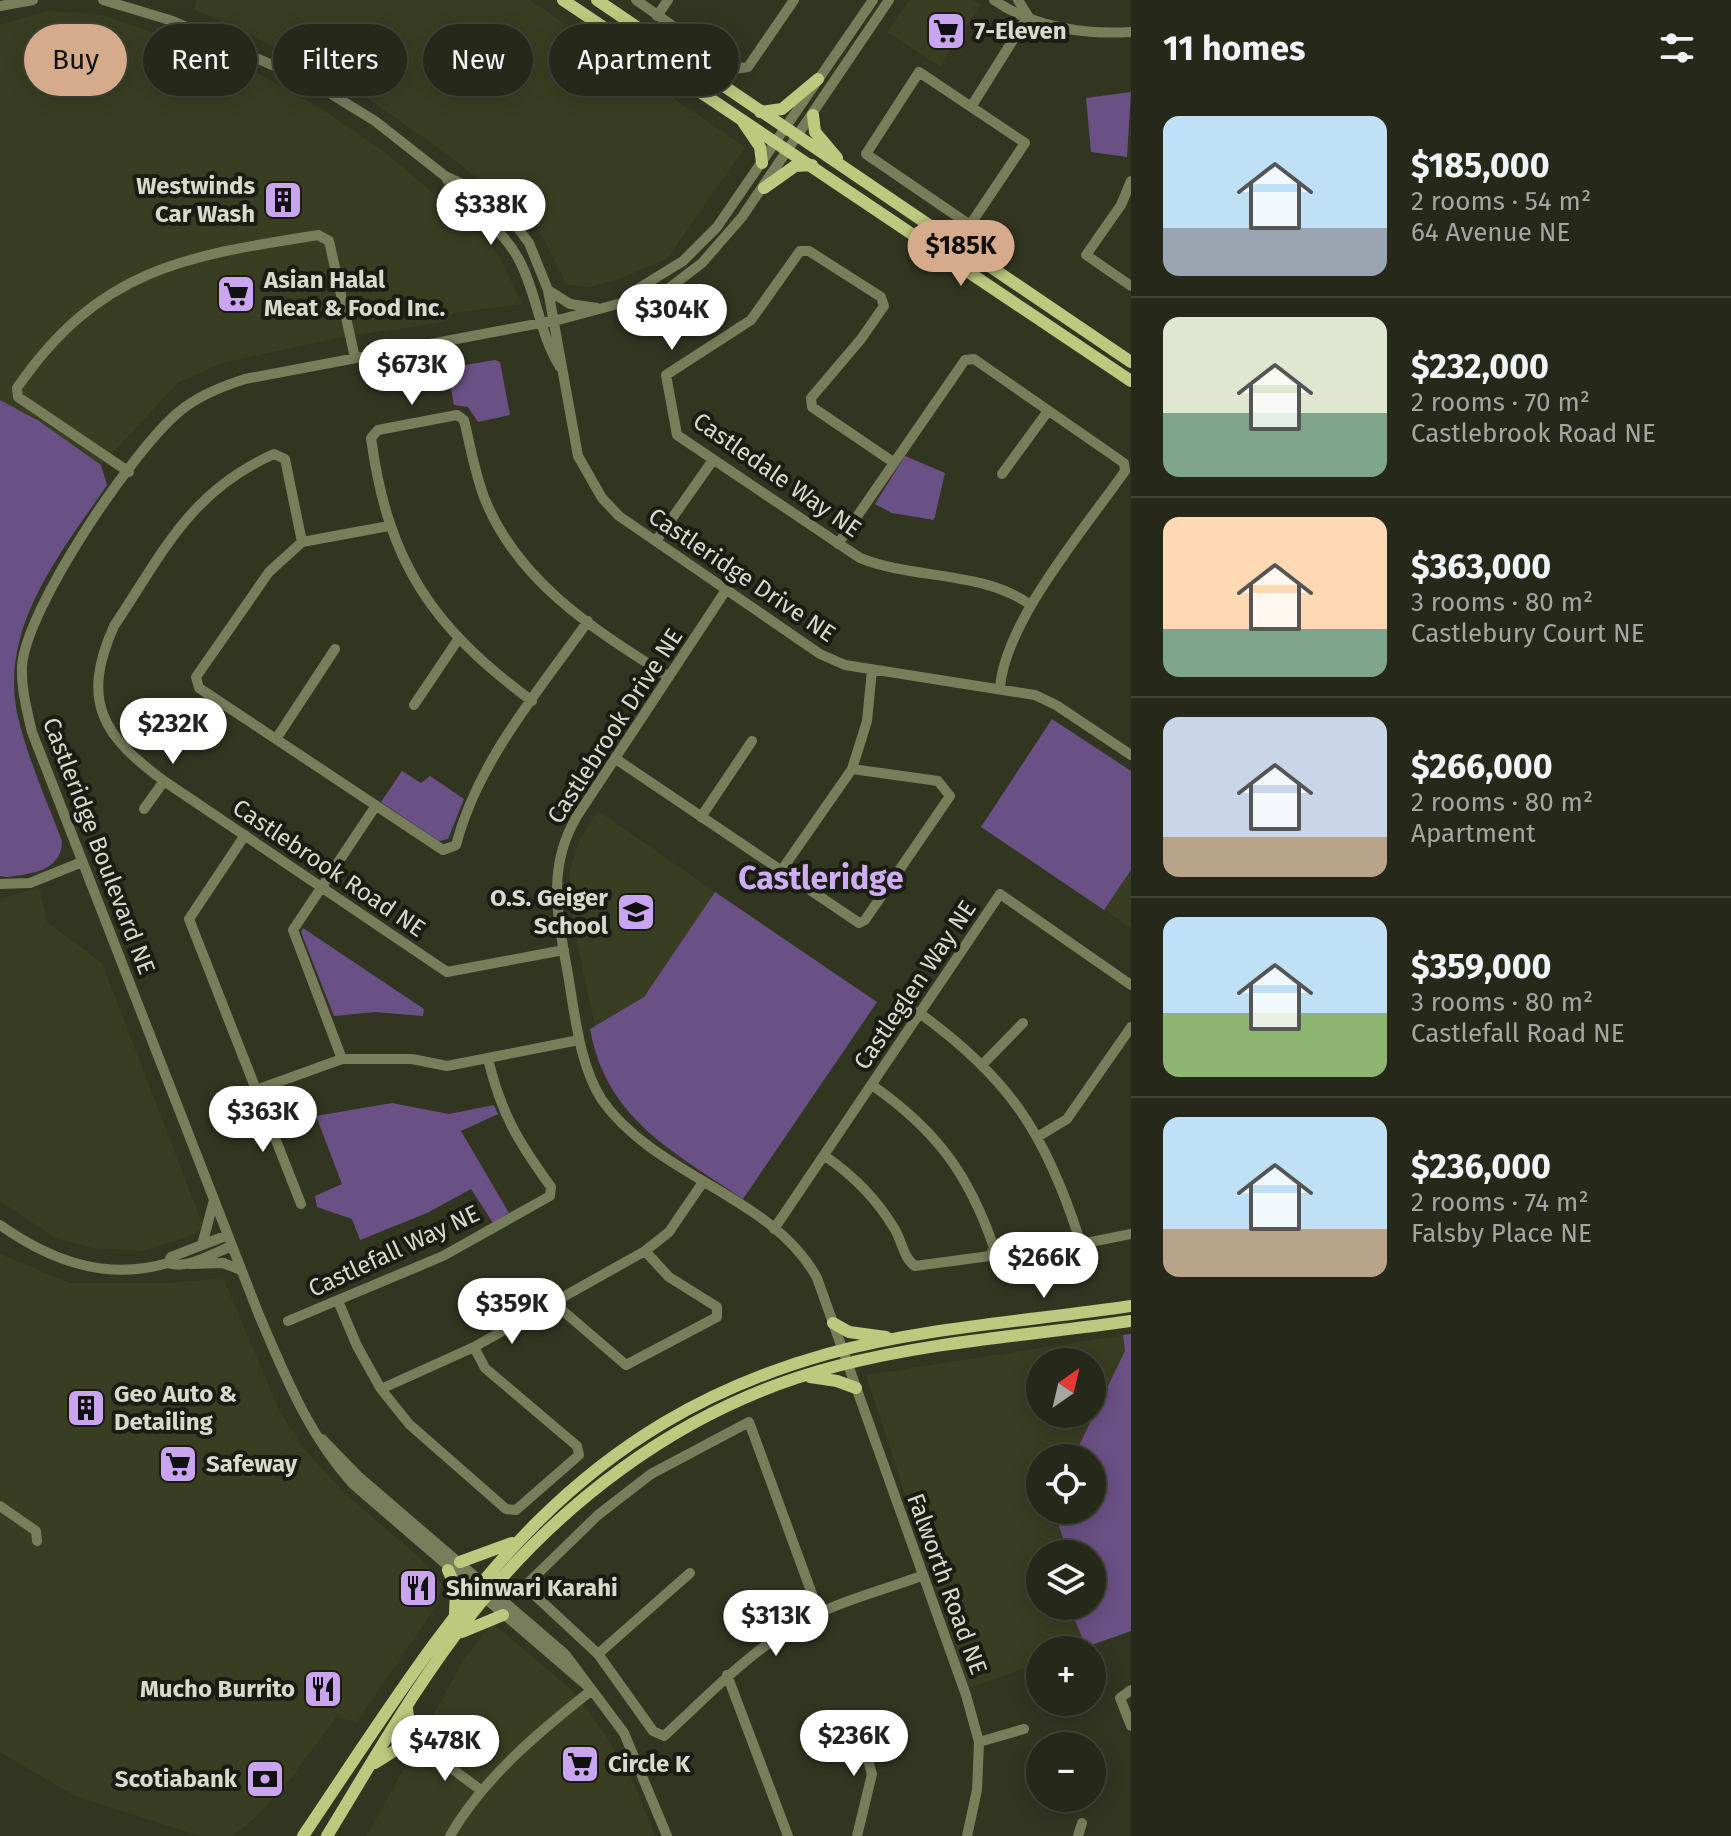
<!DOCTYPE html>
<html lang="en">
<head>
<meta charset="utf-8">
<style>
  :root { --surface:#262819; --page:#323426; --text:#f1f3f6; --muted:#a4a6a2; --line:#424438; --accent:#d6ab8b }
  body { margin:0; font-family:"Fira Sans",sans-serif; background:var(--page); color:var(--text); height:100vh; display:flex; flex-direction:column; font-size:30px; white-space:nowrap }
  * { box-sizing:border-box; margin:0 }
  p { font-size:26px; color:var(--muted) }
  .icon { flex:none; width:44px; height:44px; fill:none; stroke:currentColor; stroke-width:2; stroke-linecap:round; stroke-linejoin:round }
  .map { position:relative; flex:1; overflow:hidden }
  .drawer { display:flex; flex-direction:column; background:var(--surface); width:600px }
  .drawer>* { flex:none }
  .banner { position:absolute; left:24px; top:24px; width:760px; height:72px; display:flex; gap:16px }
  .needle { width:52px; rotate:34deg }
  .controls { position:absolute; left:1026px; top:1348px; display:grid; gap:16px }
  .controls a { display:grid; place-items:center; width:80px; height:80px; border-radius:50%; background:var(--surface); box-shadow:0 4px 20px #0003,0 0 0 2px var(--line); font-size:40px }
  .price { position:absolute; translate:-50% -68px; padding:0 18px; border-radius:28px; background:#fff; color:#222; font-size:26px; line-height:52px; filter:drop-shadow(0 2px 4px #0008) }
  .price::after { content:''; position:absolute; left:50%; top:48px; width:24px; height:18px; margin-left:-12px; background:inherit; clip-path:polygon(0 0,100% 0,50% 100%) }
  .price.current { background:var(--accent); color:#111 }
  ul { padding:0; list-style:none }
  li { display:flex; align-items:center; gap:24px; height:200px; padding:0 32px }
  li+li { border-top:2px solid var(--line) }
  li span { display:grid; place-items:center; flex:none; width:224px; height:160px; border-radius:16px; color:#555 }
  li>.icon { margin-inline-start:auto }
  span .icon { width:96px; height:96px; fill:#fffc; stroke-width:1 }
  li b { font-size:34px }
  h2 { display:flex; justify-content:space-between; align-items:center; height:96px; padding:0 32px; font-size:34px }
  .pill { padding:0 28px; border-radius:36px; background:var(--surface); box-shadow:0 4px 20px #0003,0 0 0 2px var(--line); font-size:28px; line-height:72px }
  .pill.current { background:var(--accent); color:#111 }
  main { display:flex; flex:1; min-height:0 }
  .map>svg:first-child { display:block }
  .built { fill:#393e22; fill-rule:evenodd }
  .green { fill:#6a5185 }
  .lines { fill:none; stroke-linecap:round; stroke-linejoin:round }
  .minor { stroke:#787e5b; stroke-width:10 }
  .major { stroke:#bdc97f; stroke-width:12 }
  .labels { text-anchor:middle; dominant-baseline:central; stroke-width:8; stroke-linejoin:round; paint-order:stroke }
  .poi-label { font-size:24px; font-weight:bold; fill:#d7dacd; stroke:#1b1c13; text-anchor:start }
  .street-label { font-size:24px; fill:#d7dacd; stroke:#1b1c13 }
  .district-label { font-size:32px; font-weight:bold; fill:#ceaef2; stroke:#1b1c13 }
</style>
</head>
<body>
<main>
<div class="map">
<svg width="1131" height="1836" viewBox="0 0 1131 1836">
  <rect width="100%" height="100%" fill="#323621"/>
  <path class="built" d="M 197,0 L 530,0 L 745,147 L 667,259 L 616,280 L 589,287 L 567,285 L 537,226 L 447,154 L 339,78 L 194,9 Z
    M 910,0 L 972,0 L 981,5 L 940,66 L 887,32 Z
    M 47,11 L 102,15 L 149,31 L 252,70 L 319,107 L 383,151 L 480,232 L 500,258 L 522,304 L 454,313 L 443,322 L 337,338 L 222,363 L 179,382 L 101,465 L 39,421 L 0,400 L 0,25 Z
    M 598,811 L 715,892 L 644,997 L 595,1026 L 573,922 L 569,874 L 579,841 Z
    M 1131,870 L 1131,928 L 1104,910 Z
    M 39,887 L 47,922 L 102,963 L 204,1228 L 188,1237 L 142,1251 L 92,1248 L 54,1237 L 0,1201 L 0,899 Z
    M 0,1254 L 70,1283 L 171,1283 L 223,1278 L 280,1412 L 303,1448 L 344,1493 L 420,1558 L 442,1585 L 438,1603 L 357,1722 L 336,1717 L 292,1777 L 254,1819 L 232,1836 L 200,1836 L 75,1796 L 0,1752 Z
    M 1131,1334 L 1131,1631 L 1076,1650 L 1040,1650 L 1040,1663 L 969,1688 L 866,1375 ZM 1040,1362 L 1092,1362 L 1092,1414 L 1040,1414 ZM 1040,1458 L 1092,1458 L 1092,1510 L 1040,1510 ZM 1040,1554 L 1092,1554 L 1092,1606 L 1040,1606 Z
    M 492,1623 L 572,1690 L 604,1733 L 634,1784 L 655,1836 L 367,1836 L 463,1661 Z"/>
  <path class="green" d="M 1131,92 L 1127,157 L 1091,152 L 1086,98 Z
    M 495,360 L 500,362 L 510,415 L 478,422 L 468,407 L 454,405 L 447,368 Z
    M 0,400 L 39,421 L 101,465 L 107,485 C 61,553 0,625 17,713 C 27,757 46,799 62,841 C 62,871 31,874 7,877 L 0,876 Z
    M 905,456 L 945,473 L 934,520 L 892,513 L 875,504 Z
    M 1052,719 L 1131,771 L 1131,870 L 1104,910 L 981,827 Z
    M 402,771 L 421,783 L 430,776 L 464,799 L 448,839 L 439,841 L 381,802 Z
    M 715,892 L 877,1002 L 743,1199 C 674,1152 606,1119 590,1029 L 644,997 Z
    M 303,928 L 424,1009 L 423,1016 L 375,1012 L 334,1016 L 301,932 Z
    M 392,1103 L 449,1114 L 494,1105 L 498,1114 L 461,1131 L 509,1213 L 493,1223 L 471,1189 L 427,1213 L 360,1240 L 352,1219 L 317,1207 L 315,1196 L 342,1184 L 316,1116 Z
    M 1131,1334 L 1131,1631 L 1086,1647 L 1069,1606 L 1092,1606 L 1092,1554 L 1068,1554 L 1054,1510 L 1092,1510 L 1092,1458 L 1073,1458 L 1125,1351 L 1123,1335 Z"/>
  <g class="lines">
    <path class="minor" d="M 103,0 L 173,21 L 315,84 L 375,121 L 445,176 L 465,185 L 517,227 L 529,243 L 548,290 L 578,456 L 602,498 L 619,516 L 820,654 L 845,665 L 1035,695 L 1056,705 L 1131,755
      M 636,0 L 734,69 L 748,67 L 794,0
      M 994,0 C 1032,27 1085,35 1131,32
      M 1018,0 L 1028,16
      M 0,6 L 33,0
      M 657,16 L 668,0
      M 919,72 L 1025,143 L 970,225 L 866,154 Z
      M 971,107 L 1028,16
      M 445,176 C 464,208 500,224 518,258 C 537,292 539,334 560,367
      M 1131,181 L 1121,205 L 1086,255 L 1131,286
      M 548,290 L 570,304 L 597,308
      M 629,301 L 636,290 L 683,261 L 717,227 L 873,0
      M 893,462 L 812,407 L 811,398 L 861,339 L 884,306 L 881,297 L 809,251 L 800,251 L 751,320 L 666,375 L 677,435 L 860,558 C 915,580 981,570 1031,605
      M 129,472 L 18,397 L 17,388 C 99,269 184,256 318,235 L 329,241 L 355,358
      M 1002,474 L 1048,411
      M 389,526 L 302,542 L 269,572 L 196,677 L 199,688 L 443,850 L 456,845 C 478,761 538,692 588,621
      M 656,541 L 713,460
      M 302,542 L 285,459 L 274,454 C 189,492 163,553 114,626 C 80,702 103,736 164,781 L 447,972 L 564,950
      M 838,544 L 965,360 L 974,359 L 1124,463 L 1125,471 C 1086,527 1005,621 1000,688
      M 726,590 L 577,816 C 549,863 556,907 565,958 C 574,1002 577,1062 602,1100 C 656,1177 773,1196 817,1278 L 966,1695 L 979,1742 L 977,1790 L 967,1836
      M 532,701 C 432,627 388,563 371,438 L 378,430 L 457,415 L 464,420 C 470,445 475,473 484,497 C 517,582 595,630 669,677
      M 414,705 L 457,641
      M 276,739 L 335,649
      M 616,759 L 859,923 L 865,920 L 950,796 L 938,781 L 852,769
      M 144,809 L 164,781
      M 701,817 L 752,741
      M 245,835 L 189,919 L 301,1204
      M 781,871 L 852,769 L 867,721 L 872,670
      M 0,884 L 30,883 L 82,862
      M 918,1012 C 1008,1077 1045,1132 1079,1238 L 1086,1243 L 1131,1234
      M 342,1059 L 293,930 L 375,807
      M 983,1064 L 1023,1023
      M 256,1090 L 342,1059 L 412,1059 L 447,1066 L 579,1040
      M 1039,1136 L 1067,1119 L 1131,1027
      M 825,1156 C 854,1176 876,1198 894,1228 C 902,1240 903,1258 915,1266 L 990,1256 L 994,1248 C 969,1174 936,1130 872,1085
      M 0,1225 C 51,1261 106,1281 168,1263 L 171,1257 L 228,1235
      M 774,1229 L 1000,894 L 1131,985
      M 202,1245 L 214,1200
      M 168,1263 C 188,1270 213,1253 232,1246
      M 190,1264 L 223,1263 L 241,1270
      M 338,1301 L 357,1346 L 381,1389 L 474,1347 L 645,1251 L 669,1232 L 703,1182
      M 555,1304 L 626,1365 L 717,1317 L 717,1307 L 669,1277 L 645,1251
      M 288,1321 L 443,1256 L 550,1196 L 551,1187 C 518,1142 501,1113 488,1059
      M 381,1389 L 409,1424 L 506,1509 L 516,1510 L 579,1455 L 577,1446 L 485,1368 L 474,1347
      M 322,1439 L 358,1476 L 565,1654 L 624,1733 L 667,1836
      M 0,1506 L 36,1531 L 37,1541
      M 819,1613 L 749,1422 L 651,1474 L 598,1515 L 525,1586 L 598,1654 L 653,1731 L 664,1736 C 713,1691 756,1644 817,1614 C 850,1598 887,1589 921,1576
      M 598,1654 L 690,1573
      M 727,1675 L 788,1836
      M 592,1690 L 354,1485 C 309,1436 285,1376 259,1315 L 32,732 C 27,711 21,688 22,666 C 26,608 134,448 180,411 C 199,395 223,386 245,379 L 562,319 L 629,301 L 641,304 L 660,295 L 702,263 L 742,217 L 889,0
      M 1131,1690 L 1120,1698 L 1131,1726
      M 856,1720 L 872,1774 L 857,1836
      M 979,1742 L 1024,1729
      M 427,1750 L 482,1791
      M 450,1836 C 483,1778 541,1730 592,1690
      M 1078,1836 L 1082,1823"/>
    <path class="major" d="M 563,0 L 1131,381
      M 597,0 L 1131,362
      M 760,112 L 782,109 L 818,79
      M 813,115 L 815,132 L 837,158
      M 743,122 L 760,147 L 762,163
      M 764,188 L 795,166 L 812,165
      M 833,1323 L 849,1332 L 886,1337
      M 810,1377 L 837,1381 L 856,1388
      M 460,1562 L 512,1543
      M 448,1570 L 456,1588 L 455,1613
      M 462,1632 L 503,1615
      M 407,1709 L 411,1737 L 424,1748
      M 375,1763 L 402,1746 L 427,1750
      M 303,1836 C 450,1618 555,1430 827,1354 C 925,1327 1030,1321 1131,1306
      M 327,1836 C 368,1769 407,1700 454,1637 C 549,1508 681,1406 837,1366 C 933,1341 1034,1335 1131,1321"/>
  </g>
  <defs>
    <g id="supermarket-square" transform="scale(2)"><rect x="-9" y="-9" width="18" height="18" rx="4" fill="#c8a5ee" stroke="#1b1c13"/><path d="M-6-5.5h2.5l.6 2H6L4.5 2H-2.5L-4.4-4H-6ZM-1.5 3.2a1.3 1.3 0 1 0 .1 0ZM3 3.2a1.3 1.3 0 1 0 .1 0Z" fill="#111"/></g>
    <g id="building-square" transform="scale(2)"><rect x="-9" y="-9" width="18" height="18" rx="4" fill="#c8a5ee" stroke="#1b1c13"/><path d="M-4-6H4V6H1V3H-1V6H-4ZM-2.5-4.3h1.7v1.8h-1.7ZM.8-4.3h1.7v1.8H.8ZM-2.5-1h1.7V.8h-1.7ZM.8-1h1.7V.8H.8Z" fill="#111"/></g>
    <g id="school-square" transform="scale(2)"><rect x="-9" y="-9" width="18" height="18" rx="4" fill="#c8a5ee" stroke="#1b1c13"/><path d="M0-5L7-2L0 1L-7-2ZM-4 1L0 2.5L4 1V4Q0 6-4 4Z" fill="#111"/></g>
    <g id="restaurant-square" transform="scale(2)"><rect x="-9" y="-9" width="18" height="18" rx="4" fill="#c8a5ee" stroke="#1b1c13"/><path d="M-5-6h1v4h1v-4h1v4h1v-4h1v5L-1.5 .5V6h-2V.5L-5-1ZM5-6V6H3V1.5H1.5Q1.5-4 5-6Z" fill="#111"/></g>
    <g id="bank-square" transform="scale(2)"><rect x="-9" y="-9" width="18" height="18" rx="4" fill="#c8a5ee" stroke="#1b1c13"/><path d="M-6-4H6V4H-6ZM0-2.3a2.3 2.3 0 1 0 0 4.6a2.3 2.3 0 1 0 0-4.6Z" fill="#111"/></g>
  </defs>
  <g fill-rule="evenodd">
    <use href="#supermarket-square" x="946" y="31"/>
    <use href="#building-square" x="283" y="200"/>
    <use href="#supermarket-square" x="236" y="294"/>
    <use href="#school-square" x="636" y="912"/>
    <use href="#building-square" x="86" y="1408"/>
    <use href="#supermarket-square" x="178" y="1464"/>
    <use href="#restaurant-square" x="418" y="1588"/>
    <use href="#restaurant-square" x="323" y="1689"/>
    <use href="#supermarket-square" x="580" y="1764"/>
    <use href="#bank-square" x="265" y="1779"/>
  </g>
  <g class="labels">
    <g class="poi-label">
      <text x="974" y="31">7-Eleven</text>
      <text x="255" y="186" text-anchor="end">Westwinds<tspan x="255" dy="28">Car Wash</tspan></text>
      <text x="264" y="280">Asian Halal<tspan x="264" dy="28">Meat &amp; Food Inc.</tspan></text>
      <text x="608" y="898" text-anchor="end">O.S. Geiger<tspan x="608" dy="28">School</tspan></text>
      <text x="114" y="1394">Geo Auto &amp;<tspan x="114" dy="28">Detailing</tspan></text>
      <text x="206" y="1464">Safeway</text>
      <text x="446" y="1588">Shinwari Karahi</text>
      <text x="295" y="1689" text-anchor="end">Mucho Burrito</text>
      <text x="608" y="1764">Circle K</text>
      <text x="237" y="1779" text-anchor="end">Scotiabank</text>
    </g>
    <g class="street-label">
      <text transform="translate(777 475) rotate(35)">Castledale Way NE</text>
      <text transform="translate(742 575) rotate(34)">Castleridge Drive NE</text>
      <text transform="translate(615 726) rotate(-57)">Castlebrook Drive NE</text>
      <text transform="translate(99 846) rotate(69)">Castleridge Boulevard NE</text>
      <text transform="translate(329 868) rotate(34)">Castlebrook Road NE</text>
      <text transform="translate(915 985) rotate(-56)">Castleglen Way NE</text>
      <text transform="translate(394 1251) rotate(-25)">Castlefall Way NE</text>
      <text transform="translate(947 1584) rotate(70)">Falworth Road NE</text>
    </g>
    <g class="district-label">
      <text x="821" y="878">Castleridge</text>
    </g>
  </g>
</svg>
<div class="controls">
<a><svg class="needle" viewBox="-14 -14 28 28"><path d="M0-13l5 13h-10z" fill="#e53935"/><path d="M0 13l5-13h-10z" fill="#a4a6a2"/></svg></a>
<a><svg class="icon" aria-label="locate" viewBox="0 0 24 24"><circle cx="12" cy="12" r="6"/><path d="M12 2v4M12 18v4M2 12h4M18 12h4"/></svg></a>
<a><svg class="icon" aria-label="layers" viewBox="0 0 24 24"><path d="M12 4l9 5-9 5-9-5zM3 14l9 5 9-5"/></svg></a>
<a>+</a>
<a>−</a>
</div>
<b class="price" style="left:491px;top:247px">$338K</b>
<b class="price current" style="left:961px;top:288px">$185K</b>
<b class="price" style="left:672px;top:352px">$304K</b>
<b class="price" style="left:412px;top:407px">$673K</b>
<b class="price" style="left:173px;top:766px">$232K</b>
<b class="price" style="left:263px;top:1154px">$363K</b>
<b class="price" style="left:1044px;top:1300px">$266K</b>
<b class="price" style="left:512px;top:1346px">$359K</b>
<b class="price" style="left:776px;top:1658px">$313K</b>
<b class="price" style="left:854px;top:1778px">$236K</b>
<b class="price" style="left:445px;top:1783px">$478K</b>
<div class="banner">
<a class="pill current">Buy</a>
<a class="pill">Rent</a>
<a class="pill">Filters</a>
<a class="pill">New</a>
<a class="pill">Apartment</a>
</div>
</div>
<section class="drawer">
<h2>11 homes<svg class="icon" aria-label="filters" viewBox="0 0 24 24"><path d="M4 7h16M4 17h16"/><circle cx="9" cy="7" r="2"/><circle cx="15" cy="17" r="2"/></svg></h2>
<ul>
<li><span style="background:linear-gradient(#bfe0f5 70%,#9aa5b1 0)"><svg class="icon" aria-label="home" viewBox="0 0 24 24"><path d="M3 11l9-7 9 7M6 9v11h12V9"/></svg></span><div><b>$185,000</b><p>2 rooms · 54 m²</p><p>64 Avenue NE</p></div></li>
<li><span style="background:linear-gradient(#dfe7d0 60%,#7fa58c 0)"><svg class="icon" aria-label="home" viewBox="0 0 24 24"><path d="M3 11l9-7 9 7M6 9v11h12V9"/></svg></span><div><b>$232,000</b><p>2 rooms · 70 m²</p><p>Castlebrook Road NE</p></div></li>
<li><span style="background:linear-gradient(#ffd9b3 70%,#7fa58c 0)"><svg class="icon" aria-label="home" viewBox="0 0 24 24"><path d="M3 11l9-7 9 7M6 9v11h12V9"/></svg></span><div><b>$363,000</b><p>3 rooms · 80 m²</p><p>Castlebury Court NE</p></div></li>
<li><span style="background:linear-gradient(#c9d6e8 75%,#b9a48a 0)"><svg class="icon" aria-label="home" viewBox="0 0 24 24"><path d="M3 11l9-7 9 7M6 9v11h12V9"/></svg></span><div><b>$266,000</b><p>2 rooms · 80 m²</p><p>Apartment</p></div></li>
<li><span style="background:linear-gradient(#bfe0f5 60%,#8fb573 0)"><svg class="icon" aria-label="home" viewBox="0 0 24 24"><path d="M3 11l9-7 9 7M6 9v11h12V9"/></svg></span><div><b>$359,000</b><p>3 rooms · 80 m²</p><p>Castlefall Road NE</p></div></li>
<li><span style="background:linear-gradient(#bfe0f5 70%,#b9a48a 0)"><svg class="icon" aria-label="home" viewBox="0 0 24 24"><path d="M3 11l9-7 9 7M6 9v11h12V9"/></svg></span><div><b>$236,000</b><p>2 rooms · 74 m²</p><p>Falsby Place NE</p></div></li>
</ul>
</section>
</main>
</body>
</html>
